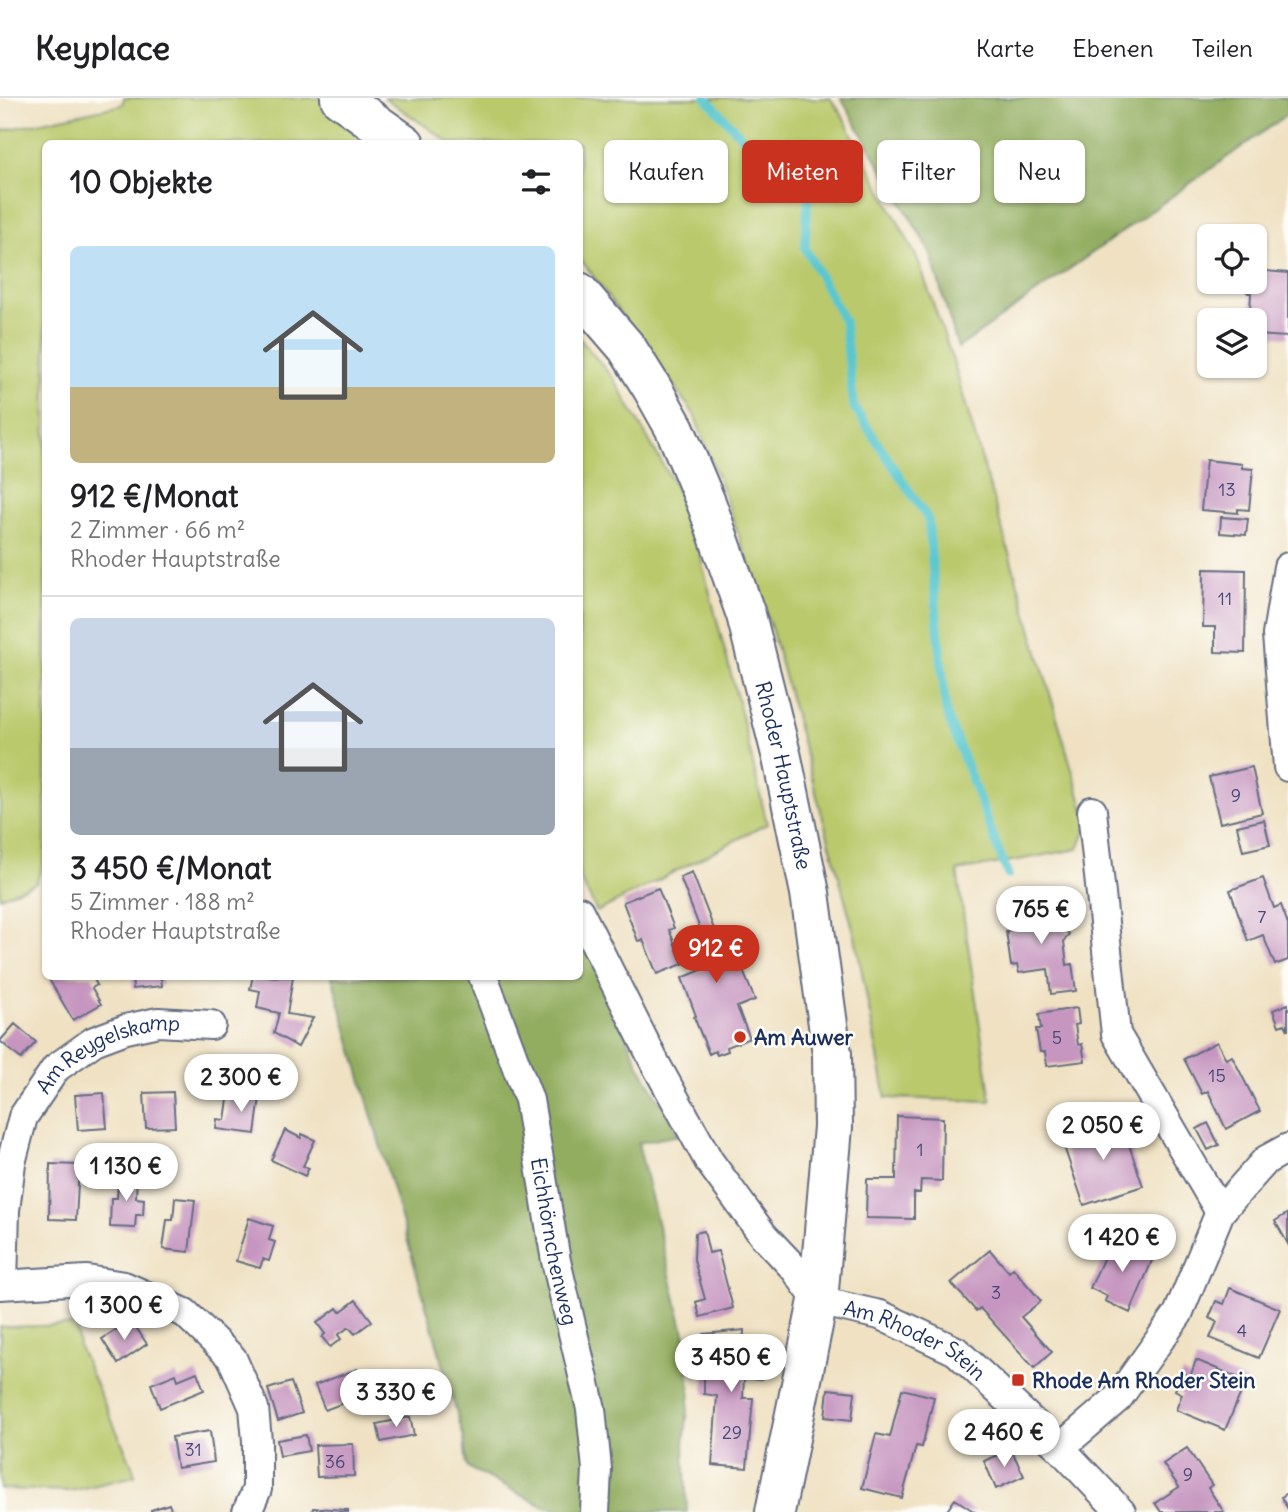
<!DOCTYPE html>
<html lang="de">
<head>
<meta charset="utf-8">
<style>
  :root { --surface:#fff; --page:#f2f2f2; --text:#202124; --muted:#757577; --line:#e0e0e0; --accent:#c8321e }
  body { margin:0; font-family:Delius,sans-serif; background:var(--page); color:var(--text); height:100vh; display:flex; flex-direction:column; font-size:26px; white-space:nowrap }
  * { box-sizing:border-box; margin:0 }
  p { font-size:23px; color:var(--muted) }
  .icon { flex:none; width:38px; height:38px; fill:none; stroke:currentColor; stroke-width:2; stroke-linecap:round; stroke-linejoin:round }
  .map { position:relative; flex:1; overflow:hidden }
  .sheet { position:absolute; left:42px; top:42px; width:541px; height:840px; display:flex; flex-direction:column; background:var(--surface); border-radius:10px; box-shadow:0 2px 5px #0004 }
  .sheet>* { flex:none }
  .hud { position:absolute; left:604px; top:42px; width:579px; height:63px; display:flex; gap:14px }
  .buttons { position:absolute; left:1197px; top:126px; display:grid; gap:14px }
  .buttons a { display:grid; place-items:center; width:70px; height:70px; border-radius:10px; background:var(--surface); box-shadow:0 2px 5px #0004; font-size:35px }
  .price { position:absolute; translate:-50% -60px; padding:0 16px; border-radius:24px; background:#fff; color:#222; font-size:23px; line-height:46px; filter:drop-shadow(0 2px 4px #0008) }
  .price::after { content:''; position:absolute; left:50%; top:42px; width:21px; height:16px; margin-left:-10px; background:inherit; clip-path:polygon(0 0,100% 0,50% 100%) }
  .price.on { background:var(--accent); color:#fff }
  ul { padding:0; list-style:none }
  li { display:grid; align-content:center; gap:14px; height:371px; padding:0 28px }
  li+li { border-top:2px solid var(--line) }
  li span { display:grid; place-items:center; height:217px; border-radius:10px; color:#555 }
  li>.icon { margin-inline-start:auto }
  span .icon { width:126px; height:126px; fill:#fffc; stroke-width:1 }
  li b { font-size:30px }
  h2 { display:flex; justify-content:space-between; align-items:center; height:84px; padding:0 28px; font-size:30px }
  .pill { padding:0 24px; border-radius:10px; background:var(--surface); box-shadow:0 2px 5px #0004; font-size:24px; line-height:63px }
  .pill.on { background:var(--accent); color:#fff }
  header { display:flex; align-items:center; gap:42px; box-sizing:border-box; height:98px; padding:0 35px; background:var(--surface); border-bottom:2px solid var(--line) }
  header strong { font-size:33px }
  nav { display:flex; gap:38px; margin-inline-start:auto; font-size:24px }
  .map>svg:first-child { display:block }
  .green { fill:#bac96c; stroke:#6a7c65; stroke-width:2 }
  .forest { fill:#93ad60; stroke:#576e5f; stroke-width:2 }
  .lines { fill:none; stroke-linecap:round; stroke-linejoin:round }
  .stream { stroke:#5ac7cf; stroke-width:9 }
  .building { fill:#c695c0 }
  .minor-casing { stroke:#656d81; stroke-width:32 }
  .secondary-casing { stroke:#656d81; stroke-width:42 }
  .minor { stroke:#fff; stroke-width:28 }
  .secondary { stroke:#fff; stroke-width:38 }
  .poi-dot { fill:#c8321e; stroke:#fdfcf7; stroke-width:2.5 }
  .labels { text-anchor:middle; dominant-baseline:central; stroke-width:5; stroke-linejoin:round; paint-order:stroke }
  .number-label { font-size:18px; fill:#464876 }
  .street-label { font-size:21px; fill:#1b2f5e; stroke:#fdfcf7 }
  .poi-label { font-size:21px; font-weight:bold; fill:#1b2f5e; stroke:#fdfcf7; text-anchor:start }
</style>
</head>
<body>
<header>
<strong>Keyplace</strong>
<nav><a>Karte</a><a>Ebenen</a><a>Teilen</a></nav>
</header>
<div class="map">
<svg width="1288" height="1414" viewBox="0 0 1288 1414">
  <rect width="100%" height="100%" fill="#fdfcf7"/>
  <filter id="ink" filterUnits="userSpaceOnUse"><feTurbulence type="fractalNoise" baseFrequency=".0143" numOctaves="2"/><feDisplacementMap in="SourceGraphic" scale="14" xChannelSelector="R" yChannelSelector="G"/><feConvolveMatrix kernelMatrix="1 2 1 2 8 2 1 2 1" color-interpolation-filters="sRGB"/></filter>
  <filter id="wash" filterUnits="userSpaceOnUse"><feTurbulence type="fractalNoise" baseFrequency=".00686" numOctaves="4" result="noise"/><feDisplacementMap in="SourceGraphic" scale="28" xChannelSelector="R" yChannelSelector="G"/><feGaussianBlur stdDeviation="1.57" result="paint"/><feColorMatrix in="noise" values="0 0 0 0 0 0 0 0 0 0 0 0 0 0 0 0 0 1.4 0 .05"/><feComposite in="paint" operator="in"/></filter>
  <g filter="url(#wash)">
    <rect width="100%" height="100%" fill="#efe1c2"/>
    <path class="green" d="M 124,0 L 329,0 L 378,45 L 46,46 L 45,760 L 36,785 L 0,799 L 0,33 L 122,7 Z
      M 385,0 L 830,0 L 841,15 L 918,162 L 953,263 L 1088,726 L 1078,751 L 957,773 L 991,1003 L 886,1000 L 855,838 L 772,533 L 725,398 L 694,316 L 585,167 L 579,161 L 579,46 L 450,45 Z
      M 579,240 L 614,281 L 688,411 L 741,615 L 767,726 L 597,814 L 579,778 Z
      M 76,1227 L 79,1249 L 132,1367 L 135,1378 L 71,1393 L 0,1391 L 0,1229 Z"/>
    <path class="forest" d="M 841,0 L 1288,0 L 1288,16 L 958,250 L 930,154 Z
      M 579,834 L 598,872 L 639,967 L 679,1037 L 638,1045 L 685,1239 L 690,1294 L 684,1347 L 687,1414 L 567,1414 L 545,1409 L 467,1369 L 464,1340 L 332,879 L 579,878 Z"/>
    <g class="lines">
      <path class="stream" d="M 706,0 L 752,50 L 810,69 L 805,150 L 844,223 L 854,309 L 928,421 L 946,614 L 1008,777"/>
    </g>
    <g id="blocks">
      <path class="building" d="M 1255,172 L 1288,175 L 1288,239 L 1255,237 L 1255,222 L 1239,222 L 1250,213 L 1251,195 L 1248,195 L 1239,184 L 1255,184 Z
        M 1206,362 L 1242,366 L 1242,370 L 1253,371 L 1249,412 L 1238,411 L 1238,415 L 1201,412 Z
        M 1221,419 L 1248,421 L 1246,437 L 1220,435 Z
        M 1204,471 L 1246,472 L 1245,555 L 1215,554 L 1215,529 L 1203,529 Z
        M 1252,669 L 1262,715 L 1220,725 L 1209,679 Z
        M 1264,722 L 1270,747 L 1243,753 L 1237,728 Z
        M 692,774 L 724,857 L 735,853 L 755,902 L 737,909 L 750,940 L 727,949 L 728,953 L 717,957 L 715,953 L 709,956 L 694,919 L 696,918 L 682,880 L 714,867 L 680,779 Z
        M 1263,780 L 1274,810 L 1281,807 L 1288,826 L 1288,862 L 1275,867 L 1263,837 L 1248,843 L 1230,792 Z
        M 658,790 L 674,830 L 669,832 L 683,866 L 657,876 L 643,842 L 638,843 L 623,804 Z
        M 1058,807 L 1062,831 L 1069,836 L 1064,843 L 1067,867 L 1072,866 L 1076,893 L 1051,896 L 1048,871 L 1019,875 L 1017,867 L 1011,868 L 1006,833 L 1012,832 L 1010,813 Z
        M 57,878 L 92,878 L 97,887 L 92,890 L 101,906 L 73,922 L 50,883 Z
        M 132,878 L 161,878 L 162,888 L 133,891 Z
        M 253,878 L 293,879 L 287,916 L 313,920 L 298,949 L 274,935 L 279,915 L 257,910 L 260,893 L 250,891 Z
        M 1288,906 L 1288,932 L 1285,926 L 1279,928 L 1273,912 Z
        M 1077,910 L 1079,926 L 1075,927 L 1078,947 L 1082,946 L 1085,963 L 1047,968 L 1045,954 L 1040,954 L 1036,931 L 1041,931 L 1039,916 Z
        M 15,926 L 36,944 L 21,961 L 0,943 Z
        M 1217,944 L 1226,961 L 1232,958 L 1260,1013 L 1226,1031 L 1208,993 L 1202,996 L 1184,961 Z
        M 173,994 L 175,1029 L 146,1030 L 144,995 Z
        M 104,995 L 107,1030 L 78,1032 L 75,997 Z
        M 229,995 L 260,999 L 255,1036 L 216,1031 L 217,1021 L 225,1022 Z
        M 897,1018 L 943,1020 L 942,1083 L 921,1082 L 920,1095 L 914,1095 L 914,1121 L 866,1120 L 867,1081 L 896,1081 Z
        M 1127,1022 L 1135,1045 L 1129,1047 L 1143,1088 L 1084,1107 L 1062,1043 Z
        M 1208,1025 L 1219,1047 L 1208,1052 L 1197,1031 Z
        M 285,1032 L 301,1040 L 302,1036 L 315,1042 L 303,1068 L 309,1070 L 305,1078 L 271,1062 Z
        M 50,1066 L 79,1067 L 76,1122 L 49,1121 Z
        M 119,1073 L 124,1073 L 124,1078 L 137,1078 L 136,1100 L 144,1101 L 143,1117 L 136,1117 L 135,1130 L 110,1129 L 111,1100 L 117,1100 Z
        M 175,1100 L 195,1102 L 189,1154 L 163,1151 L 167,1122 L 173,1122 Z
        M 1288,1115 L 1288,1146 L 1275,1123 Z
        M 249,1120 L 273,1128 L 269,1142 L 275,1144 L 269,1163 L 263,1161 L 260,1170 L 236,1163 Z
        M 704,1133 L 709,1155 L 718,1153 L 733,1210 L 700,1219 L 696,1204 L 705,1201 L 694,1162 L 695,1135 Z
        M 1113,1139 L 1154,1158 L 1130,1215 L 1105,1203 L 1107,1198 L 1090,1190 Z
        M 990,1152 L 1009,1174 L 1013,1170 L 1041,1203 L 1021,1219 L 1052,1254 L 1034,1270 L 980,1210 L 976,1213 L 951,1185 Z
        M 1230,1190 L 1280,1211 L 1259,1260 L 1210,1240 L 1217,1224 L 1209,1220 L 1216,1203 L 1224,1206 Z
        M 356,1202 L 372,1223 L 355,1236 L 349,1229 L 338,1237 L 341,1241 L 330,1249 L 322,1239 L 325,1236 L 317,1225 L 337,1210 L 340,1214 Z
        M 131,1222 L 147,1246 L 118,1266 L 102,1241 Z
        M 744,1232 L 743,1252 L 764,1255 L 762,1281 L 744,1280 L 743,1300 L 753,1300 L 747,1370 L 712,1367 L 717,1298 L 704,1296 L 704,1236 Z
        M 1196,1262 L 1246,1283 L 1225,1332 L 1176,1312 L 1182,1296 L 1175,1292 L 1182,1275 L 1190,1279 Z
        M 357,1271 L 367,1296 L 325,1312 L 315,1287 Z
        M 197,1274 L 204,1292 L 160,1310 L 151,1286 L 176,1276 L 178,1282 Z
        M 291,1284 L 302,1315 L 278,1323 L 268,1291 Z
        M 828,1291 L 855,1294 L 852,1322 L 825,1319 Z
        M 902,1291 L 934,1299 L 922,1349 L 916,1348 L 902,1400 L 862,1390 L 876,1336 L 890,1339 Z
        M 430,1293 L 434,1305 L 401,1317 L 397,1305 Z
        M 410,1319 L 414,1337 L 381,1344 L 377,1326 Z
        M 210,1333 L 214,1364 L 177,1370 L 172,1339 Z
        M 306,1337 L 309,1353 L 280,1358 L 277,1342 Z
        M 353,1346 L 354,1378 L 317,1379 L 315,1347 Z
        M 1187,1350 L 1212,1387 L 1208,1390 L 1224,1414 L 1161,1414 L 1155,1405 L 1179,1389 L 1163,1366 Z
        M 1011,1351 L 1024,1378 L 996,1391 L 984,1363 Z
        M 1288,1395 L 1288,1411 L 1281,1399 Z
        M 955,1401 L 975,1414 L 946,1414 Z
        M 169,1406 L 172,1414 L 151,1414 L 151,1412 Z
        M 313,1410 L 348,1412 L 348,1414 L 312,1414 Z"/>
    </g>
  </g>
  <g filter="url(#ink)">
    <use href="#blocks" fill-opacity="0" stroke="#656d81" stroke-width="2"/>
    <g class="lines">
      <g class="minor-casing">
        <g id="minor">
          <path d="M 1288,469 L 1277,537 L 1288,669"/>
          <path d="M 1092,713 L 1116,936 L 1220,1114"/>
          <path id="s1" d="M 579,813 L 655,965 L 709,1063 L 763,1137 L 795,1171 L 818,1203 L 880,1217 L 956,1253 L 1060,1350 L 1121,1414"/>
          <path id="s2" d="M 483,878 L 529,1002 L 556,1163 L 591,1311 L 597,1371 L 595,1414"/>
          <path id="s3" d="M 3,1186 L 5,1112 L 11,1065 L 23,1019 L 56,970 L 94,943 L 126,931 L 158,924 L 211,927"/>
          <path d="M 0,1187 L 87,1182 L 124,1188 L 185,1215 L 232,1260 L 254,1310 L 257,1343 L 257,1391 L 247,1414"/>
          <path d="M 1060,1350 L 1118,1300 L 1178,1216 L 1220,1114 L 1266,1062 L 1288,1050"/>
        </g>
      </g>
      <g class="secondary-casing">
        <g id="secondary">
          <path d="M 340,0 L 405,46"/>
          <path id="s4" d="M 579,194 L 627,250 L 652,290 L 675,331 L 707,407 L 746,517 L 782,660 L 810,795 L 832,956 L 833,1029 L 818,1203 L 775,1414"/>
        </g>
      </g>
      <use href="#minor" class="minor"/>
      <use href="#secondary" class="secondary"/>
    </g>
  </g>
  <g class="poi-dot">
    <circle cx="740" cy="939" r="7"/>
    <rect x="1011" y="1275" width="14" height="14" rx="3.5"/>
  </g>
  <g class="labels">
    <g class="number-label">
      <text x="1227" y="391">13</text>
      <text x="1225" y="500">11</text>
      <text x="1236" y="697">9</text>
      <text x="1262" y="818">7</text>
      <text x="1057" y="939">5</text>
      <text x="1217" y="977">15</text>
      <text x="920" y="1051">1</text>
      <text x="996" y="1194">3</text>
      <text x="1242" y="1232">4</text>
      <text x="732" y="1334">29</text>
      <text x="193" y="1351">31</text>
      <text x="335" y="1363">36</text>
      <text x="1188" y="1376">9</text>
    </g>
    <g class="street-label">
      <text stroke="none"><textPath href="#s4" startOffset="532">Rhoder Hauptstraße</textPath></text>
      <text stroke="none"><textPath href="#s3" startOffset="282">Am Reygelskamp</textPath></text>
      <text stroke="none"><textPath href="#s2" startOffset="276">Eichhörnchenweg</textPath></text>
      <text stroke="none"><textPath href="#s1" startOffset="565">Am Rhoder Stein</textPath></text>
    </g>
    <g class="poi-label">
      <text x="754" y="939">Am Auwer</text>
      <text x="1032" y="1282">Rhode Am Rhoder Stein</text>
    </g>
  </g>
</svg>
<div class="buttons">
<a><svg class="icon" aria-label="locate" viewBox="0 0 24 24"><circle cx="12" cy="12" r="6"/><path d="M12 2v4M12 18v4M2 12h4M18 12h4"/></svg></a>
<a><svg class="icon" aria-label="layers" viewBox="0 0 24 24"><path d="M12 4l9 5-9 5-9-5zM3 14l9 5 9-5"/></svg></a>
</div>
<b class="price" style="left:1041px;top:848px">765 €</b>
<b class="price on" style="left:716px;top:887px">912 €</b>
<b class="price" style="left:241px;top:1016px">2 300 €</b>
<b class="price" style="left:1103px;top:1064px">2 050 €</b>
<b class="price" style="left:126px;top:1105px">1 130 €</b>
<b class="price" style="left:1122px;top:1176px">1 420 €</b>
<b class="price" style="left:124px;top:1244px">1 300 €</b>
<b class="price" style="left:731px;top:1296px">3 450 €</b>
<b class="price" style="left:396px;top:1331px">3 330 €</b>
<b class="price" style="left:1004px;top:1371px">2 460 €</b>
<div class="hud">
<a class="pill">Kaufen</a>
<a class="pill on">Mieten</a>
<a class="pill">Filter</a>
<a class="pill">Neu</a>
</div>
<section class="sheet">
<h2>10 Objekte<svg class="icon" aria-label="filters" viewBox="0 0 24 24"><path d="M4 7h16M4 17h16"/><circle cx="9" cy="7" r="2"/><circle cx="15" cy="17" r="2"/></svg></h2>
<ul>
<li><span style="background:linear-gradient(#bfe0f5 65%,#c2b280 0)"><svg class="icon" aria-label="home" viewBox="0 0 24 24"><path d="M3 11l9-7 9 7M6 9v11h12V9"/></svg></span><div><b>912 €/Monat</b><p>2 Zimmer · 66 m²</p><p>Rhoder Hauptstraße</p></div></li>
<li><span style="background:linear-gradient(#c9d6e8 60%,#9aa5b1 0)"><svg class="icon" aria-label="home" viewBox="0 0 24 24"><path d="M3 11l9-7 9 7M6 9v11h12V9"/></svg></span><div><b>3 450 €/Monat</b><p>5 Zimmer · 188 m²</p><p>Rhoder Hauptstraße</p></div></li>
</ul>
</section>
</div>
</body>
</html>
